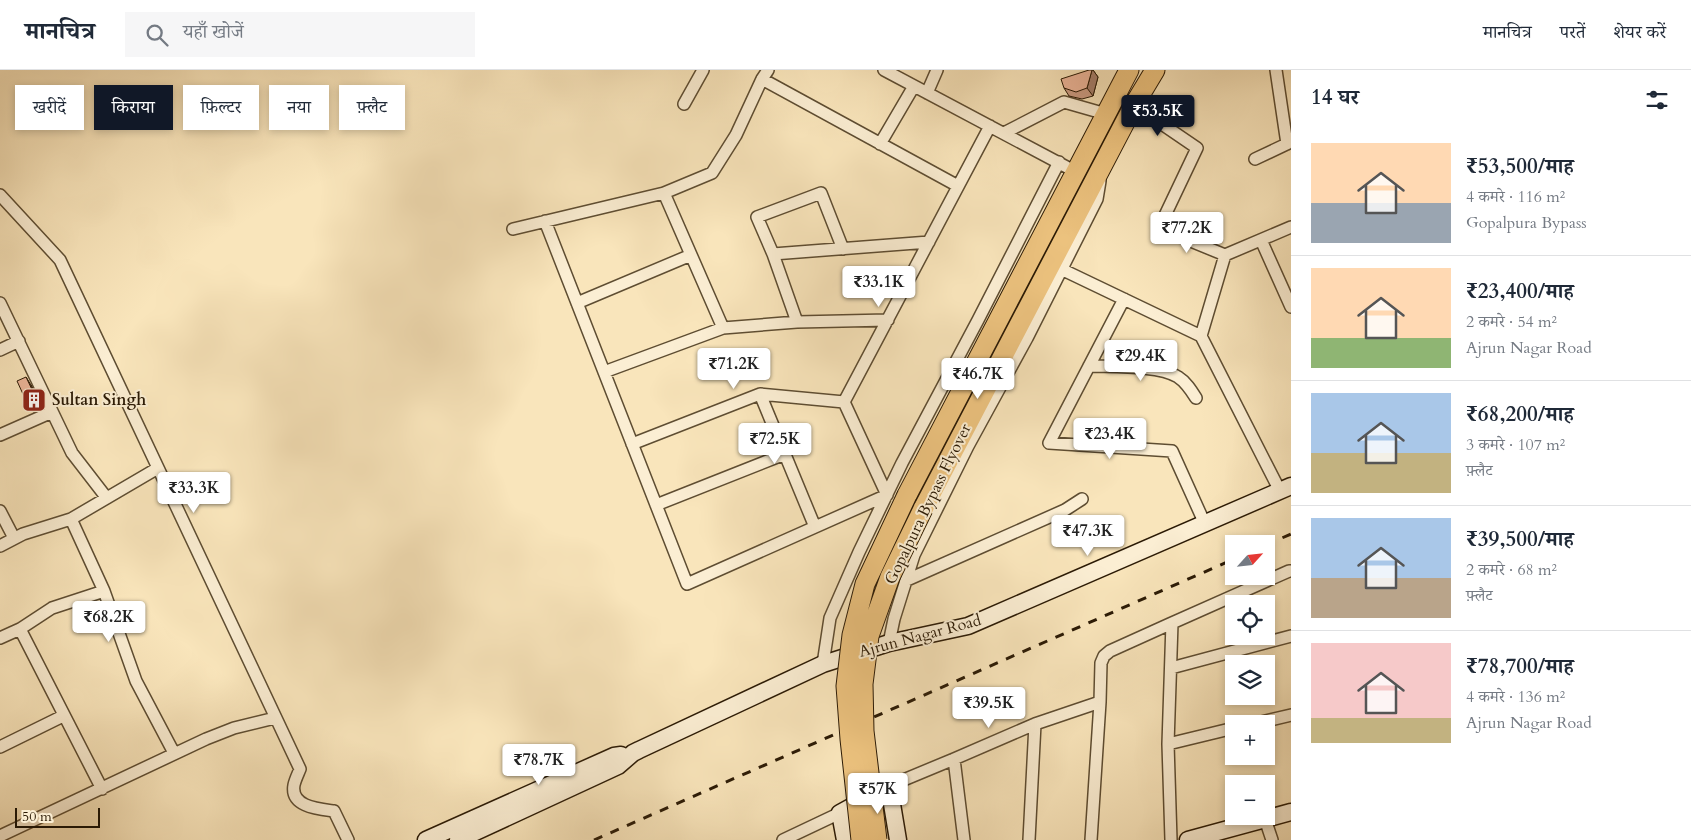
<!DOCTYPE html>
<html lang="hi">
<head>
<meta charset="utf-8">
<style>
  :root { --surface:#fff; --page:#f6f6f7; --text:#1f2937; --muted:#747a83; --line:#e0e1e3; --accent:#111827 }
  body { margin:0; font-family:Cardo,"Noto Serif Devanagari",serif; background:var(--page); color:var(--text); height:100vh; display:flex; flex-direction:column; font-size:19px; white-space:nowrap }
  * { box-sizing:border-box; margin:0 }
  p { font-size:16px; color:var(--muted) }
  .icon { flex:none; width:28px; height:28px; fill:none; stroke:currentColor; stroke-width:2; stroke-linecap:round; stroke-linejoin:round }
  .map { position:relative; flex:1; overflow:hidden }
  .details { display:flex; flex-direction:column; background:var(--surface); width:400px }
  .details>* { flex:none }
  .hud { position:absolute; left:15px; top:15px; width:475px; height:45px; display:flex; gap:10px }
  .needle { width:32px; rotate:63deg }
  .buttons { position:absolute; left:1225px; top:465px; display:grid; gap:10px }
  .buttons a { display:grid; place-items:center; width:50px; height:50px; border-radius:0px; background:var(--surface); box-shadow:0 2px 8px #0003; font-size:25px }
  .scale { position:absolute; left:15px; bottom:12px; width:85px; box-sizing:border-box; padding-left:5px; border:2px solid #2b1a05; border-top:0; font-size:14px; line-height:18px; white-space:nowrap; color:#2b1a05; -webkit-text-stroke:4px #fbeed3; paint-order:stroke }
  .price { position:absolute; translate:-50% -42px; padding:0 11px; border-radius:5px; background:#fff; color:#222; font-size:16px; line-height:32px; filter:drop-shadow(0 1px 2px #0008) }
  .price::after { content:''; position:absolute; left:50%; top:30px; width:15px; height:11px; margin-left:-8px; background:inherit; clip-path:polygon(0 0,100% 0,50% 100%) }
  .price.on { background:var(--accent); color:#fff }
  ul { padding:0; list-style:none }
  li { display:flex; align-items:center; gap:15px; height:125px; padding:0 20px }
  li+li { border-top:1px solid var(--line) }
  li span { display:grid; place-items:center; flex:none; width:140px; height:100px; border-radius:0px; color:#555 }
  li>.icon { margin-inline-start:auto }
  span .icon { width:60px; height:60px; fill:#fffc; stroke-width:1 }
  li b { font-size:21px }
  h2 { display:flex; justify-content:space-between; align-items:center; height:60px; padding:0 20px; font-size:21px }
  .chip { padding:0 18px; border-radius:0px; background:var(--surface); box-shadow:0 2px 8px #0003; font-size:18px; line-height:45px }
  .chip.on { background:var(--accent); color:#fff }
  header { display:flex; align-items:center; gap:30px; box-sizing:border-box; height:70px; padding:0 25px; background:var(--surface); border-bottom:1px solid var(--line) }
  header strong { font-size:24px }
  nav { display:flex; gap:28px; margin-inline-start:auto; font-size:18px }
  .search { width:350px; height:45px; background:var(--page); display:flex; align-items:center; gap:12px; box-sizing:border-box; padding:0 18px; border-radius:0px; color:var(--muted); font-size:19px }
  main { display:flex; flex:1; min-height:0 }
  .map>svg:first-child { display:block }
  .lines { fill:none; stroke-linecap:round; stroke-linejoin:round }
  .street-casing { stroke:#5e4d32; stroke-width:14 }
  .secondary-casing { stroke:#2b1a05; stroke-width:19 }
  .primary-casing { stroke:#2b1a05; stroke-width:21 }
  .street { stroke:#fbeed3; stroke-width:11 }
  .secondary { stroke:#fbeed3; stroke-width:16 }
  .primary { stroke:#ecc27e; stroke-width:19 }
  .rail { stroke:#2b1a05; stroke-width:3; stroke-dasharray:9 9; stroke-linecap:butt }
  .primary-bridge-casing { stroke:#2b1a05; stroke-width:21; stroke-linecap:butt }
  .primary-bridge { stroke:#ecc27e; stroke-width:19 }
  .wall { fill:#cc9d84; stroke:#2b1a05 }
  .shaded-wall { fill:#a67f6c; stroke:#2b1a05 }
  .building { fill:#edb69a; stroke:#2b1a05 }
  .labels { text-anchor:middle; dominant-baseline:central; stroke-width:4; stroke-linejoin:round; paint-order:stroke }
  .poi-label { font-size:16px; font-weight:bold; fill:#2b1a05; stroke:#fbeed3; text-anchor:start }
  .street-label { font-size:16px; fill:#2b1a05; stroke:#fbeed3 }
</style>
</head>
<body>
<header>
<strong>मानचित्र</strong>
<div class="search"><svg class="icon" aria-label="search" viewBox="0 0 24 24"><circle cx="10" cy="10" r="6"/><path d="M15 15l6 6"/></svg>यहाँ खोजें</div>
<nav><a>मानचित्र</a><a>परतें</a><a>शेयर करें</a></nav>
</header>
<main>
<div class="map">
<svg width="1291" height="770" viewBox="0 0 1291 770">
  <rect width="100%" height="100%" fill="#f9e5bb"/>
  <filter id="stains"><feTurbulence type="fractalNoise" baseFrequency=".004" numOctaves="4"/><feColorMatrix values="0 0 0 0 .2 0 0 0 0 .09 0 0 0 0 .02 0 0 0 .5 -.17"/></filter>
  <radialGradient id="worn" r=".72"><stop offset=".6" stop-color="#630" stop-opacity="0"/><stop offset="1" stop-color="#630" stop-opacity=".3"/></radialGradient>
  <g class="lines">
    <g class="street-casing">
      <path id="street" d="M 884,0 L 1076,102
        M 1276,0 L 1287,74
        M 762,9 L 958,116
        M 927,23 L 937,0
        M 684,34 L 703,0
        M 1134,35 L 1197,78 L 1159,158 L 1225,185
        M 1004,63 L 1064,32 L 1106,44
        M 880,74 L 914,16
        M 1255,89 L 1291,72
        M 664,123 L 723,258
        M 0,125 L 60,190 L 300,699 C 298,704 295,710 294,715 C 290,737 319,739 334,741 L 348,770
        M 545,151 L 687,514 L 887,425 L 844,332 L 990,56
        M 513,159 L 664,123 L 712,103 L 736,65 L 762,9 L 768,0
        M 1261,170 L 1291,237
        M 773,184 L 757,147 L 821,123 L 843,179
        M 1225,185 L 1291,157
        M 1061,199 L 1201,266 L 1280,421
        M 1124,229 L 1049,373 L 1172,381 L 1205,454
        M 0,233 L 72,383 L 106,427
        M 577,233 L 691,185
        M 888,250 L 797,252 L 773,184 L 929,172
        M 1201,266 L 1225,185
        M 0,280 L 19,271
        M 1089,296 C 1112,297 1160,295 1178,307 C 1186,312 1191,320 1196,328
        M 604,302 L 723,258 L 797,252
        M 760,324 L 815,457
        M 0,365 L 52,342
        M 632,374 L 760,324 L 844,332
        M 656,435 L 785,384
        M 0,441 L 14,468
        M 71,449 L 104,521 L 136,611 L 174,683
        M 0,476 L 23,464 L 71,449 L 158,398
        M 907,510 L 1065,440 L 1082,429
        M 20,559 L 102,719
        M 0,568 L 20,559 L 52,538 L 104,521
        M 889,573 L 894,549 L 914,485 L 968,376 L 1027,268 L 1097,129 L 1100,111
        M 823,594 L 830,548 L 859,482 L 902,393 L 978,250 L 1059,92
        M 1171,598 L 1291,566
        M 1253,654 L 1291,645
        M 1168,674 L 1234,658
        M 0,677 L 63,646
        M 954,689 L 964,770
        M 889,716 L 954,689 L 1035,654 L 1100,632
        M 1265,749 L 1272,770
        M 0,766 L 206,669 L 234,658 L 275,648
        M 783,770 L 840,743
        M 1029,770 L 1035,654
        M 1091,770 L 1100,632 L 1101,593 L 1104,586 L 1110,581 L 1172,553
        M 1171,770 L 1168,674 L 1172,553 L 1289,501 L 1291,501"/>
    </g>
    <g class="secondary-casing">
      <path id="secondary" d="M 426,770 L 614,686 L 621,685
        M 458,770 L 618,696 L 633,683 L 639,680 L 823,594 L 889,573 L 968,556 L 1291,416
        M 845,770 L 840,743 L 889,716 L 898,770
        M 1188,770 L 1291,742"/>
    </g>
    <g class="primary-casing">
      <path id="primary" d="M 907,425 L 1129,0
        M 923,439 L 1134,35 L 1155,0"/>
    </g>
    <use href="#street" class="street"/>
    <use href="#secondary" class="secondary"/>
    <use href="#primary" class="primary"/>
    <path class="rail" d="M 1266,475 L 1291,464
      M 594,770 L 1234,489"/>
    <g class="primary-bridge-casing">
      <path id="primary-bridge" d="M 861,770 L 850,669 L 846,616 L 852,565 L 865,514 L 907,425
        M 877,770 L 864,661 L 863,614 L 869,566 L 890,507 L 923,439"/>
    </g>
    <use href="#primary-bridge" class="primary-bridge"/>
  </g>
  <path class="wall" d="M 1089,0 L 1093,0 L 1098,7 L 1093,26 L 1082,29 L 1069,26 L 1064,18 Z
    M 31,315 L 42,338 L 33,342 L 28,335 Z"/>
  <path class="shaded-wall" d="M 1092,0 L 1093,0 L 1098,7 L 1093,26 L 1087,18 Z
    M 26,307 L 31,315 L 42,338 L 37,330 Z"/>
  <path class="building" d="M 1089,0 L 1092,0 L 1087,18 L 1076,22 L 1064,18 L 1061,9 Z
    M 26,307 L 37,330 L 28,335 L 17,311 Z"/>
  <defs>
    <g id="building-square" transform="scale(1.25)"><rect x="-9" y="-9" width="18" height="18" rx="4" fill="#8f2418" stroke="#fbeed3"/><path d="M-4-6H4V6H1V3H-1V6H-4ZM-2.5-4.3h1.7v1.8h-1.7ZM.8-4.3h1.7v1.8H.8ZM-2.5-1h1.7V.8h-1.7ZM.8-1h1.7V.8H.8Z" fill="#fff"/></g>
  </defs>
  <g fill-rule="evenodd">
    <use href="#building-square" x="34" y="330"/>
  </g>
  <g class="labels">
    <g class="poi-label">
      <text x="52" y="330">Sultan Singh</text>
    </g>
    <g class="street-label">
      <text transform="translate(928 434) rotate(-64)">Gopalpura Bypass Flyover</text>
      <text transform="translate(920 566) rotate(-15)">Ajrun Nagar Road</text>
    </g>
  </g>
  <rect width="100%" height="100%" filter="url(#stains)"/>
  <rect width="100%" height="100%" fill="url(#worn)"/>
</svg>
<div class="buttons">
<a><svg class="needle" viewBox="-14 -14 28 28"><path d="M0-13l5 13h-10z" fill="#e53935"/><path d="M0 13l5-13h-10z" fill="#747a83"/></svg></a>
<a><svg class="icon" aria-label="locate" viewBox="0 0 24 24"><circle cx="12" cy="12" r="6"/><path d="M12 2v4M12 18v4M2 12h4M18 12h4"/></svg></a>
<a><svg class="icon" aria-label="layers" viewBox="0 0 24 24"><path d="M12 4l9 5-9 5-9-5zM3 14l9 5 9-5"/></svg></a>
<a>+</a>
<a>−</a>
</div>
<div class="scale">50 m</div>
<b class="price on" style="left:1158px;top:67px">₹53.5K</b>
<b class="price" style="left:1187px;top:184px">₹77.2K</b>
<b class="price" style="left:879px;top:238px">₹33.1K</b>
<b class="price" style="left:1141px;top:312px">₹29.4K</b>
<b class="price" style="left:734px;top:320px">₹71.2K</b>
<b class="price" style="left:978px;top:330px">₹46.7K</b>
<b class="price" style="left:1110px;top:390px">₹23.4K</b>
<b class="price" style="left:775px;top:395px">₹72.5K</b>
<b class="price" style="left:194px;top:444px">₹33.3K</b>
<b class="price" style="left:1088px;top:487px">₹47.3K</b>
<b class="price" style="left:109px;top:573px">₹68.2K</b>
<b class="price" style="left:989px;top:659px">₹39.5K</b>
<b class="price" style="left:539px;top:716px">₹78.7K</b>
<b class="price" style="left:878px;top:745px">₹57K</b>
<div class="hud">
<a class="chip">खरीदें</a>
<a class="chip on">किराया</a>
<a class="chip">फ़िल्टर</a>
<a class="chip">नया</a>
<a class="chip">फ़्लैट</a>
</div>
</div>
<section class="details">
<h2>14 घर<svg class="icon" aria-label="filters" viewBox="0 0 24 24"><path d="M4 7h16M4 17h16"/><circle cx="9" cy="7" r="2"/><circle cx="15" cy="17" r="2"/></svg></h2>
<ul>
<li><span style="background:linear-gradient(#ffd9b3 60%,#9aa5b1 0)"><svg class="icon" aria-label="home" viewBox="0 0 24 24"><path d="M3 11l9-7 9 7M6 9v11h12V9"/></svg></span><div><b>₹53,500/माह</b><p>4 कमरे · 116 m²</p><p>Gopalpura Bypass</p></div></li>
<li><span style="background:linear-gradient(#ffd9b3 70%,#8fb573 0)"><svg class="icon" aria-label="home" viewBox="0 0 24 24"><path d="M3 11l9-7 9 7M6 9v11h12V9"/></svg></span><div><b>₹23,400/माह</b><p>2 कमरे · 54 m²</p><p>Ajrun Nagar Road</p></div></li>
<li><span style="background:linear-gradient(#a9c7e8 60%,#c2b280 0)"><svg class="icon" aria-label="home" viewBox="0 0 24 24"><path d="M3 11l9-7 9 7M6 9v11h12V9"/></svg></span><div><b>₹68,200/माह</b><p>3 कमरे · 107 m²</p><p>फ़्लैट</p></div></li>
<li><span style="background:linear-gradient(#a9c7e8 60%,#b9a48a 0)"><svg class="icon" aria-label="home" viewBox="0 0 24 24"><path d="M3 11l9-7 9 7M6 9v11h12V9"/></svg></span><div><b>₹39,500/माह</b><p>2 कमरे · 68 m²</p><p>फ़्लैट</p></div></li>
<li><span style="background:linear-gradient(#f6c9c9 75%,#c2b280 0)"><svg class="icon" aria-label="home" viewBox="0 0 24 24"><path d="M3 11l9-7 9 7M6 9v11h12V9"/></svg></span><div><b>₹78,700/माह</b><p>4 कमरे · 136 m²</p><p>Ajrun Nagar Road</p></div></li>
</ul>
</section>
</main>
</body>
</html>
